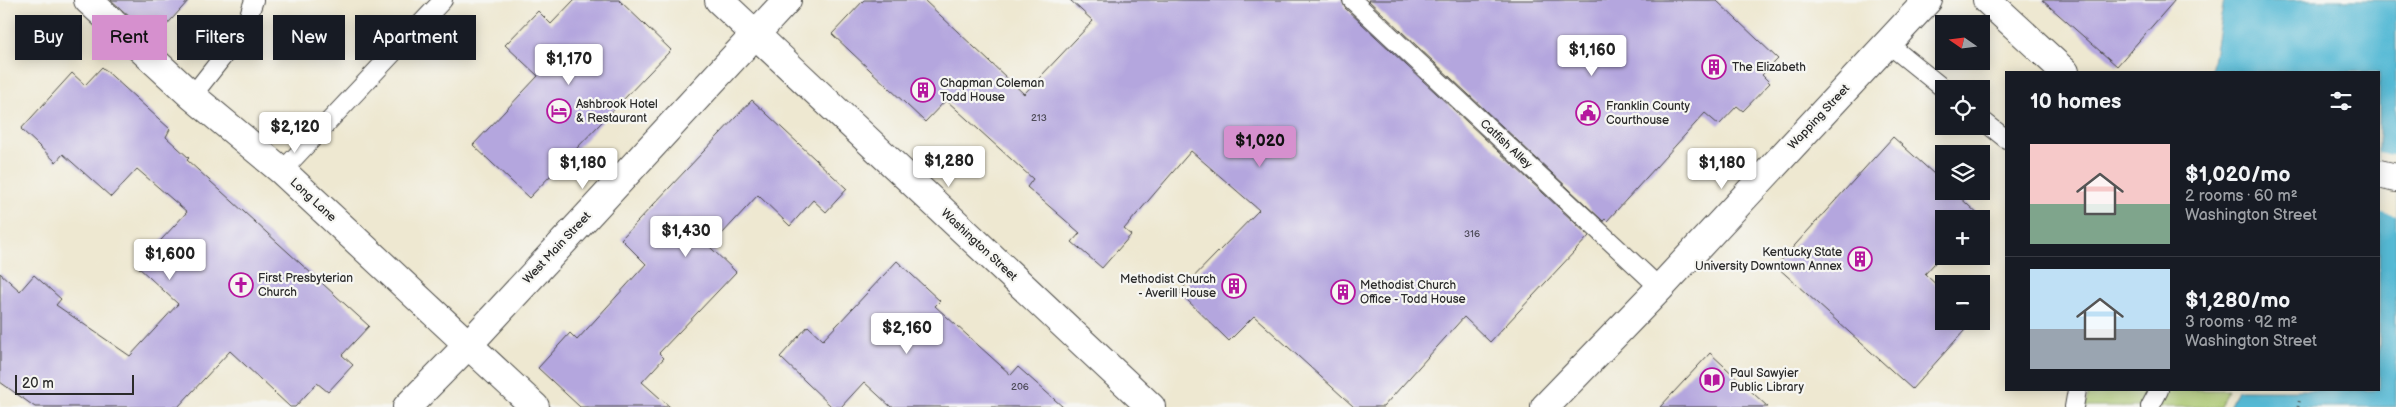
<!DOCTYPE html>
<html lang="en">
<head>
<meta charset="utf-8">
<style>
  :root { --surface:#171b24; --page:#242831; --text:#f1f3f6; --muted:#9ea1a6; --line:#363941; --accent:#d690ce }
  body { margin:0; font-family:"Balsamiq Sans",sans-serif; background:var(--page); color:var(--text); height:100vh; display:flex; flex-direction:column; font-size:19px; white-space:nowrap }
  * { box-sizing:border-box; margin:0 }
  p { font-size:16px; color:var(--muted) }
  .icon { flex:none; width:28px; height:28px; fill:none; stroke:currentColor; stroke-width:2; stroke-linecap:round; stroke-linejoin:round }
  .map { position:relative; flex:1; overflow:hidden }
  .drawer { position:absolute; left:2005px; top:71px; width:375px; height:320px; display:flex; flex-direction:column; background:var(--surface); border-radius:0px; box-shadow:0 2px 12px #0003 }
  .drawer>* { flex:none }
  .guide { position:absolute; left:15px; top:15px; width:475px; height:45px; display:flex; gap:10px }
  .needle { width:32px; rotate:284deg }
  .controls { position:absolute; left:1935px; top:15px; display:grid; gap:10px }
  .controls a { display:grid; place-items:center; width:55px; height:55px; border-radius:0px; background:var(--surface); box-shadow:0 2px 12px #0003; font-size:25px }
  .scale { position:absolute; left:15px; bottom:12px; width:119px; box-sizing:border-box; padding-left:5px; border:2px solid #2b2b2b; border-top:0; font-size:14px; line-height:18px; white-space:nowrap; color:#2b2b2b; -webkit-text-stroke:4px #f6f6f2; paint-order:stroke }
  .price { position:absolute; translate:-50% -42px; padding:0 11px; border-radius:5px; background:#fff; color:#222; font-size:16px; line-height:32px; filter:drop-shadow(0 1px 2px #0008) }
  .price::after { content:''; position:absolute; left:50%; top:30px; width:15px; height:11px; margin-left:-8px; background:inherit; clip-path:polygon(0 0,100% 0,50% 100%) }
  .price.selected { background:var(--accent); color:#111 }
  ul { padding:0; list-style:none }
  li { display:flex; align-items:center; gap:15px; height:125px; padding:0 25px }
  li+li { border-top:1px solid var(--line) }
  li span { display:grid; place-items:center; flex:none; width:140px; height:100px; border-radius:0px; color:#555 }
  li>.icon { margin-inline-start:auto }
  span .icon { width:60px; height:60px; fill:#fffc; stroke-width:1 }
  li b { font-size:21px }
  h2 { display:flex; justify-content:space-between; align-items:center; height:60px; padding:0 25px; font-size:21px }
  .chip { padding:0 18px; border-radius:0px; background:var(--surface); box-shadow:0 2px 12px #0003; font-size:18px; line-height:45px }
  .chip.selected { background:var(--accent); color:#111 }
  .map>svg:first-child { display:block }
  .green { fill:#abc86f; stroke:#6b7a4d }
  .water { fill:#57bad5; stroke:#417280 }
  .pier { fill:#eee8d1 }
  .building { fill:#b4a6de }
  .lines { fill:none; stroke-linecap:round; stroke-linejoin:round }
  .lane-casing { stroke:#484744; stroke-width:20 }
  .street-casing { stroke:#484744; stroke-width:30 }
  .secondary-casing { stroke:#484744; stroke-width:30 }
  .path { stroke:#484744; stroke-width:3; stroke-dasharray:1 4; stroke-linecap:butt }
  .lane { stroke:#fff; stroke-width:18 }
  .street { stroke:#fff; stroke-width:28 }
  .secondary { stroke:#fff; stroke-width:28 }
  .labels { text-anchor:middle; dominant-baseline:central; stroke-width:4.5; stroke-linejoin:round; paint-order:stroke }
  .number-label { font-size:10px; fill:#4d4a58 }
  .poi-label { font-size:12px; fill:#2b2b2b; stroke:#f6f6f2; text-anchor:start }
  .street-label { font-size:12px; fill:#2b2b2b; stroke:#f6f6f2 }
</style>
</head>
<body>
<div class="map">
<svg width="2396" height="407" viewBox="0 0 2396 407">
  <rect width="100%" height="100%" fill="#f6f6f2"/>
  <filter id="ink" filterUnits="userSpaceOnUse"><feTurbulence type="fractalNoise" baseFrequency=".02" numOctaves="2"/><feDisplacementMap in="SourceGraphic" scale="10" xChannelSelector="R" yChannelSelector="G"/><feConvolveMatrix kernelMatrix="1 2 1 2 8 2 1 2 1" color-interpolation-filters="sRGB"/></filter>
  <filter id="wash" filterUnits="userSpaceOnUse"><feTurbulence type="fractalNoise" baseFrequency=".0096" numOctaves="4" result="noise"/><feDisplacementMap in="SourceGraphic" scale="20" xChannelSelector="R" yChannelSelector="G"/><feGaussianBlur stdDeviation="1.12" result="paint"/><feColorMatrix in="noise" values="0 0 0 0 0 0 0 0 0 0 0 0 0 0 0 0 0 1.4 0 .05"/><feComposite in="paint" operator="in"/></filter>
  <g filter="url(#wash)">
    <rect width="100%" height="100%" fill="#eee8d1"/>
    <path class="green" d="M 2089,390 L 2228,390 L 2221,407 L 2085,407 Z"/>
    <path class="water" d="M 2224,0 L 2396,0 L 2396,407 L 2229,407 L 2237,390 L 2379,390 L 2379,72 L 2211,72 Z"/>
    <path class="pier" d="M 2379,152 L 2396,156 L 2396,216 L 2379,211 Z"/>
    <g id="blocks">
      <path class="building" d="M 111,0 L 189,0 L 154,39 Z
        M 574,0 L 619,0 L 671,50 L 529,198 L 473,145 L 538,76 L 505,45 L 538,11 L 551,24 Z
        M 864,0 L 924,0 L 1024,94 L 1093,21 L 1070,0 L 1342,0 L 1345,8 L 1589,236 L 1490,342 L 1464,317 L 1383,407 L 1354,407 L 1254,316 L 1229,341 L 1179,292 L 1259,210 L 1191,151 L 1124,229 L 1131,235 L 1102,268 L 1072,242 L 1080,233 L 1027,187 L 1033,179 L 946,100 L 925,122 L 832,34 Z
        M 1368,0 L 1716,0 L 1778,59 L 1762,75 L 1770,83 L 1743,111 L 1737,106 L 1719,125 L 1705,113 L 1607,221 L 1605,219 L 1603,221 Z
        M 2042,0 L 2175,0 L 2117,66 Z
        M 102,67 L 170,129 L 166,137 L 189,158 L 187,160 L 369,326 L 342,355 L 353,365 L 328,392 L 317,383 L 295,407 L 290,407 L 230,351 L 178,407 L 35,407 L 0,382 L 0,273 L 20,291 L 34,275 L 61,299 L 56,305 L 130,356 L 178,304 L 137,266 L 187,212 L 137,169 L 111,197 L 63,154 L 56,162 L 21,129 L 72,73 L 85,85 Z
        M 752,100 L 847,189 L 826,212 L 813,200 L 790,226 L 758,195 L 710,247 L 736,272 L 659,353 L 664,358 L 642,382 L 670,407 L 580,407 L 538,368 L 570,333 L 577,340 L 646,264 L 621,239 Z
        M 1893,137 L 1944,183 L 1944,191 L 1953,191 L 1983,219 L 1944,219 L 1944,253 L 1925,274 L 1944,292 L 1944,321 L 1973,321 L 1912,389 L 1776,266 Z
        M 897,261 L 940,301 L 935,306 L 1011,375 L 1018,367 L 1063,407 L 891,407 L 864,382 L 841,407 L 832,407 L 780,357 L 808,326 L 823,340 Z
        M 1710,353 L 1768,407 L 1660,407 Z"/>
    </g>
  </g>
  <g filter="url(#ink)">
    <use href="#blocks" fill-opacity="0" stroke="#484744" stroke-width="1"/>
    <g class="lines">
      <g class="lane-casing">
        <path id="lane" d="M 1352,0 L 1660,288
          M 1887,43 L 1944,89
          M 192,96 L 244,30 L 254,0
          M 1981,119 L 2006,139
          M 282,171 L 443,0
          M 2074,407 L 2077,390
          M 2150,407 L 2159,390"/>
      </g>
      <g class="street-casing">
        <path id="street" d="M 88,0 L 192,96 L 282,171 L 535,407
          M 719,0 L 1151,407
          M 1545,407 L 1660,288 L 1928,0"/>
      </g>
      <g class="secondary-casing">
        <path id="secondary" d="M 1987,0 L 2065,72
          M 2379,174 L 2396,178
          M 407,407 L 468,345 L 787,0"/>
      </g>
      <path class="path" d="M 2298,407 L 2300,398"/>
      <use href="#lane" class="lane"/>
      <use href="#street" class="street"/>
      <use href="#secondary" class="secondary"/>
    </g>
  </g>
  <defs>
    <g id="building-ring" transform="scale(1.25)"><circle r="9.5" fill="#f6f6f2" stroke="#b5179e" stroke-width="1.5"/><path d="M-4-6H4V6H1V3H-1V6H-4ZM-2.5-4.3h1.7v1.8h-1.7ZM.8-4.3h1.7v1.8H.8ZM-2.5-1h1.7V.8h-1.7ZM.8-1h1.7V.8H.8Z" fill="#b5179e"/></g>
    <g id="hotel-ring" transform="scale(1.25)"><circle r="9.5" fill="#f6f6f2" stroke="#b5179e" stroke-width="1.5"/><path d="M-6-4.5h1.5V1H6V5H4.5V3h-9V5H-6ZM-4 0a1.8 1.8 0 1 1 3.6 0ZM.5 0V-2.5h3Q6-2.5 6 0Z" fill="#b5179e"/></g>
    <g id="civic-ring" transform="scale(1.25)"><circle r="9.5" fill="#f6f6f2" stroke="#b5179e" stroke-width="1.5"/><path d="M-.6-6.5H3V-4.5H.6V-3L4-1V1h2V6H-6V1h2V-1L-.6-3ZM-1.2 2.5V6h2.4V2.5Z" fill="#b5179e"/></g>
    <g id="church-ring" transform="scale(1.25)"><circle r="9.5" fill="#f6f6f2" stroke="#b5179e" stroke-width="1.5"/><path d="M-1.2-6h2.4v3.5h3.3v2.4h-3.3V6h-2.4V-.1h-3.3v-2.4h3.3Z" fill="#b5179e"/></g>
    <g id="library-ring" transform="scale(1.25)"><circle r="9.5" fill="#f6f6f2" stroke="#b5179e" stroke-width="1.5"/><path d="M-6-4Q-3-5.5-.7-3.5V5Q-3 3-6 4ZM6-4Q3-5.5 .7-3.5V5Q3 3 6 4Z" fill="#b5179e"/></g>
  </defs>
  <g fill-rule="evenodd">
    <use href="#building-ring" x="1714" y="67"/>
    <use href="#building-ring" x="923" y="90"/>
    <use href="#hotel-ring" x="559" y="111"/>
    <use href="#civic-ring" x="1588" y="113"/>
    <use href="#building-ring" x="1860" y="259"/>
    <use href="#church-ring" x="241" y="285"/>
    <use href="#building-ring" x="1234" y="286"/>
    <use href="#building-ring" x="1343" y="292"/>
    <use href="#library-ring" x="1712" y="380"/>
  </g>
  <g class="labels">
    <g class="number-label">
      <text x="1039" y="118">213</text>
      <text x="1472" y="234">316</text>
      <text x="1020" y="387">206</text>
    </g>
    <g class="poi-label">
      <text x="1732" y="67">The Elizabeth</text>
      <text x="940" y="83">Chapman Coleman<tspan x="940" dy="14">Todd House</tspan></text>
      <text x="576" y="104">Ashbrook Hotel<tspan x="576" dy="14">&amp; Restaurant</tspan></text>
      <text x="1606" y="106">Franklin County<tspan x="1606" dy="14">Courthouse</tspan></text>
      <text x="1842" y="252" text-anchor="end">Kentucky State<tspan x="1842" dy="14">University Downtown Annex</tspan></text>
      <text x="258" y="278">First Presbyterian<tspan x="258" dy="14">Church</tspan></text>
      <text x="1216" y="279" text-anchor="end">Methodist Church<tspan x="1216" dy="14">- Averill House</tspan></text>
      <text x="1360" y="285">Methodist Church<tspan x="1360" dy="14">Office - Todd House</tspan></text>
      <text x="1730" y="373">Paul Sawyier<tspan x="1730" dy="14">Public Library</tspan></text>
    </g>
    <g class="street-label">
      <text transform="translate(1819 117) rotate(-47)">Wapping Street</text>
      <text transform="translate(1506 144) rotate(43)">Catfish Alley</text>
      <text transform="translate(313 200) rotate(43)">Long Lane</text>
      <text transform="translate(979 245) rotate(43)">Washington Street</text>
      <text transform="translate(557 248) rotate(-47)">West Main Street</text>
    </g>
  </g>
</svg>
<div class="controls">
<a><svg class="needle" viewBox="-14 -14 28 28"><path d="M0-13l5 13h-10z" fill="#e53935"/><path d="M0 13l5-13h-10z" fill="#9ea1a6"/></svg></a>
<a><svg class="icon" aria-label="locate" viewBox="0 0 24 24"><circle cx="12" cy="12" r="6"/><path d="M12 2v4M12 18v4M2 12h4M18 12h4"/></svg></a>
<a><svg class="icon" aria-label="layers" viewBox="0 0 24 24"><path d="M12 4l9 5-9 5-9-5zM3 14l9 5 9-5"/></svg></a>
<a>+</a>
<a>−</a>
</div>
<div class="scale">20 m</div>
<b class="price" style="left:1592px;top:77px">$1,160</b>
<b class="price" style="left:569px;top:86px">$1,170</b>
<b class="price" style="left:295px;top:154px">$2,120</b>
<b class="price selected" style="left:1260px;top:168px">$1,020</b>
<b class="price" style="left:949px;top:188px">$1,280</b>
<b class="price" style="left:583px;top:190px">$1,180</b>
<b class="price" style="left:1722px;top:190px">$1,180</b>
<b class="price" style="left:686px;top:258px">$1,430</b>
<b class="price" style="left:170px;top:281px">$1,600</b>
<b class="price" style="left:907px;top:355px">$2,160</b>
<div class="guide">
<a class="chip">Buy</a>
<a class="chip selected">Rent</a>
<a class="chip">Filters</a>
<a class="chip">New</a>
<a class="chip">Apartment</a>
</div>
<section class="drawer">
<h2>10 homes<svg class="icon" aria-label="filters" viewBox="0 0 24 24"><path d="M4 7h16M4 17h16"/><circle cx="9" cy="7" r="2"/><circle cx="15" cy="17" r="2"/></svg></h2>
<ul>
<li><span style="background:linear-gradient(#f6c9c9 60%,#7fa58c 0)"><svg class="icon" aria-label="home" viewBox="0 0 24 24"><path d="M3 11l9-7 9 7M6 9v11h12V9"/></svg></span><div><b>$1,020/mo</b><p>2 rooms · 60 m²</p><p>Washington Street</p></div></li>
<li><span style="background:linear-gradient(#bfe0f5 60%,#9aa5b1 0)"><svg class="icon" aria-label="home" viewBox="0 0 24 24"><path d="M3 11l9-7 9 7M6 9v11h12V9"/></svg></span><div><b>$1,280/mo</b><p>3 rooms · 92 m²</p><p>Washington Street</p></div></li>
</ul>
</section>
</div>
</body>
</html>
